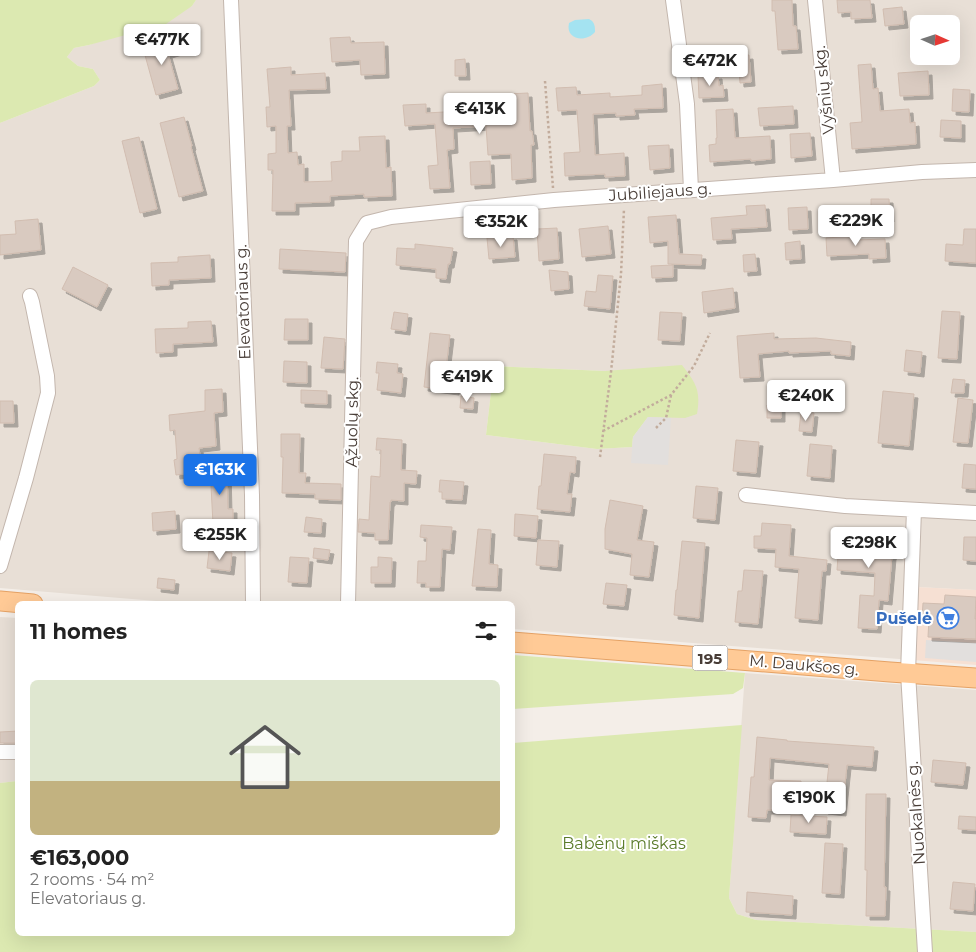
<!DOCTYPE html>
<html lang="en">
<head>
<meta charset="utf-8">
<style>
  :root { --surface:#fff; --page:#f2f2f2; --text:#222; --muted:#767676; --line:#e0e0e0; --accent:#1a73e8 }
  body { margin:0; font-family:Montserrat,sans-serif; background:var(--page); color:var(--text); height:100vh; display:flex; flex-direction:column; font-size:19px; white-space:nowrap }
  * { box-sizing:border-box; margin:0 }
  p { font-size:16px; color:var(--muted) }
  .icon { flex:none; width:28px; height:28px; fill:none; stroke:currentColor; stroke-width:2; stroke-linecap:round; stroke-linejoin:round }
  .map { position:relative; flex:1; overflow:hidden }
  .panel { position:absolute; left:15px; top:601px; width:500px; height:335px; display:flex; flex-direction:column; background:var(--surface); border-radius:8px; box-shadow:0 5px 20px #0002 }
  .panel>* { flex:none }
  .needle { width:32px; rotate:93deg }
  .tools { position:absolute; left:910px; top:15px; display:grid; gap:10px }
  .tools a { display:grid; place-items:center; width:50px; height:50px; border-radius:8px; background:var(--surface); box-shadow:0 5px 20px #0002; font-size:25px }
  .price { position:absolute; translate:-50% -42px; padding:0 11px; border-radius:5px; background:#fff; color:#222; font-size:16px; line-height:32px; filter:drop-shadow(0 1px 2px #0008) }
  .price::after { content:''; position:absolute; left:50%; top:30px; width:15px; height:11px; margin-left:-8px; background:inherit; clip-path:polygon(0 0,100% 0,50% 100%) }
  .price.active { background:var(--accent); color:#fff }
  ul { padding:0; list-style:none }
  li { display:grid; align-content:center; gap:10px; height:265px; padding:0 15px }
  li+li { border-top:1px solid var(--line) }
  li span { display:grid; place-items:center; height:155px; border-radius:8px; color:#555 }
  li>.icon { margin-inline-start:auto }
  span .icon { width:90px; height:90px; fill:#fffc; stroke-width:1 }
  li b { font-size:21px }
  h2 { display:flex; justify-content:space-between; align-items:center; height:60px; padding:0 15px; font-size:21px }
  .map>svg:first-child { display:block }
  .residential { fill:#e8dfd6; fill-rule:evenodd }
  .commercial { fill:#f6e0d3 }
  .green { fill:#dce9b1 }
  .parking { fill:#e2dfdd }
  .water { fill:#a4e3f1 }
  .building { fill:#d9cac0; stroke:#d1bdb0; filter:url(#shadow) }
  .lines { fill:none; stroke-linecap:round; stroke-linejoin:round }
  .minor-casing { stroke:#c3b6ad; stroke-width:16 }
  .major-casing { stroke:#e5a265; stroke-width:21 }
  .path { stroke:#c2ac9c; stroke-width:2.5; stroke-dasharray:2.5 2.5; stroke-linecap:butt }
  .minor { stroke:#fff; stroke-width:14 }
  .major { stroke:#ffca96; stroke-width:19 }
  .labels { text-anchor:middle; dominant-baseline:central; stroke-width:4; stroke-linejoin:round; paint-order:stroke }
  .shield { fill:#fff; stroke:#7f7773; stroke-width:1 }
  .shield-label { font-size:15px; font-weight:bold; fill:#483d37 }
  .street-label { font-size:16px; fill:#483d37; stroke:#fff }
  .shop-label { font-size:16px; font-weight:bold; fill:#366cbe; stroke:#fff; text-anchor:end }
  .park-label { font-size:16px; fill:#5a7b29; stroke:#fff }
</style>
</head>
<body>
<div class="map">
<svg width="976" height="952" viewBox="0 0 976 952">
  <defs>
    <filter id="shadow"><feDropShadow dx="4" dy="4" stdDeviation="0" flood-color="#0004"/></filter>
  </defs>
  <rect width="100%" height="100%" fill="#f4eee8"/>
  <path class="residential" d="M 196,0 L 976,0 L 976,590 L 916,587 L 912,660 L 513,629 L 512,604 L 192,604 L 0,588 L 0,123 L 94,86 L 100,80 L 93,69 L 78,66 L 67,57 L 74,48 L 89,45 L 192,6 ZM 919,24 L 951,24 L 951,56 L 919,56 ZM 494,366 L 605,371 L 648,417 L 633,437 L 632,447 L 597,449 L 486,435 Z
    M 0,617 L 18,618 L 17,781 L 0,783 Z
    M 745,673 L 976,690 L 976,932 L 756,920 L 737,914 L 729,898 Z"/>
  <path class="commercial" d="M 916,587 L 976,590 L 976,665 L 912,660 Z"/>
  <path class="green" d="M 0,0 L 196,0 L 192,6 L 166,24 L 89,45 L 74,48 L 67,57 L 78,66 L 93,69 L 100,80 L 94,86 L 0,123 Z
    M 682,365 C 696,383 701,390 697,414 L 685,418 L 648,417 L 633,437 L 632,447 L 597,449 L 486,435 L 494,366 L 605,371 Z
    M 513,655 L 745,673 L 743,688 L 733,694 L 513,709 Z
    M 742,725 L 729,898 L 737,914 L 756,920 L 976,932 L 976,952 L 0,952 L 0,783 L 17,781 L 18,934 L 512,934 L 513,743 Z"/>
  <path class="parking" d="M 648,417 L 671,418 L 668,465 L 631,463 L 633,437 Z
    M 926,640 L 976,643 L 976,662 L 925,658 Z"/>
  <path class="water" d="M 589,19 C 595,22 595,27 595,32 C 586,43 565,40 569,23 L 575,20 Z"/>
  <path class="building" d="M 772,0 L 792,0 L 793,26 L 796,26 L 798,49 L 778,50 L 775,11 L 772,11 Z
    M 837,0 L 870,0 L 872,18 L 851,19 L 851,12 L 838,13 Z
    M 902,7 L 904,24 L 885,26 L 883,9 Z
    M 350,37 L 351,43 L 384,42 L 385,74 L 361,75 L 360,60 L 332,62 L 330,38 Z
    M 174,39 L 178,51 L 168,54 L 178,89 L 156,95 L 143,48 Z
    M 749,55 L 751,82 L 740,83 L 738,56 Z
    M 465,59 L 466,76 L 455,76 L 455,60 Z
    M 871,64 L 873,89 L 878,88 L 880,111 L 909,109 L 910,123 L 915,122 L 916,144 L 852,149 L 850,123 L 862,122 L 858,65 Z
    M 291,67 L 291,75 L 325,73 L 326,89 L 289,90 L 291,126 L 287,126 L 288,153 L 297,152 L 298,165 L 304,164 L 304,182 L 332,181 L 331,162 L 342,161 L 342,151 L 360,151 L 359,137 L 385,136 L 386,168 L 391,167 L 392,196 L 364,197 L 364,194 L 330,196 L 330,202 L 295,203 L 295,211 L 272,211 L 273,170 L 268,170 L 268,154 L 276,153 L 276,126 L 267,127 L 266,107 L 270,107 L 267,69 Z
    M 928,71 L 929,95 L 900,96 L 898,73 Z
    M 718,75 L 719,86 L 723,85 L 724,97 L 699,98 L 698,76 Z
    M 662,84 L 663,108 L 634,109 L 635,115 L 616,116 L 616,113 L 593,114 L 595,155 L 624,153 L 625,176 L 605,177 L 605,174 L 565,176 L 564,153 L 580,152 L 577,110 L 558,111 L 556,88 L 576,87 L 577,95 L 610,93 L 610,97 L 642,95 L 642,86 Z
    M 953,89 L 970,90 L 969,112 L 952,111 Z
    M 528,93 L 530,131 L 532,131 L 534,145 L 531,145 L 532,178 L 512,180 L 511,154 L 488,155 L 486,126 L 453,128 L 454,149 L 447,150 L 450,188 L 430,189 L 428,166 L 438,165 L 435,124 L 405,126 L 403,105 L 426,104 L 426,113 L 462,111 L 462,112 L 508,108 L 507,94 Z
    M 793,106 L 794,124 L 760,126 L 758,108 Z
    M 733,109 L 735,138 L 770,136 L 771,159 L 751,161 L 751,159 L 710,162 L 709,145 L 716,144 L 716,138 L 717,138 L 716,110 Z
    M 184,117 L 192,146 L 191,147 L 203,191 L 179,197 L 160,123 Z
    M 941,120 L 961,121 L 961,138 L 940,137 Z
    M 810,133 L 812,156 L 791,158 L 790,134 Z
    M 139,137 L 157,209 L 140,213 L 122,141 Z
    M 669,145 L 670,168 L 650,170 L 648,146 Z
    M 490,161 L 491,184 L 471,185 L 470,162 Z
    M 871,199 L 889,199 L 890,218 L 871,218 Z
    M 765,205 L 767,227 L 731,229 L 732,239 L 713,240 L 711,218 L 747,215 L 746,206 Z
    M 807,207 L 808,229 L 789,230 L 788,208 Z
    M 676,215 L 679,254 L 702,255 L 701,265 L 668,264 L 668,241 L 650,243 L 648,217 Z
    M 38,219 L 41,250 L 0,255 L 0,235 L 16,234 L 15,221 Z
    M 608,226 L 611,254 L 582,257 L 579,229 Z
    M 557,228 L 559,259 L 539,261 L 537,229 Z
    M 964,229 L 976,229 L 976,263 L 945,261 L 946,244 L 963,245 Z
    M 856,233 L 856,240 L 885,239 L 886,258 L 869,259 L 869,254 L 827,256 L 826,238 L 840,237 L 840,234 Z
    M 513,236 L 515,257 L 489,259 L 487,238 Z
    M 800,241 L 801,259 L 786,260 L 785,243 Z
    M 415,244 L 453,248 L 450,264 L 448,264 L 446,279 L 436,278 L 436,269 L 396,265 L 397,248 L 415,249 Z
    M 280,249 L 346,253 L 345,272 L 279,269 Z
    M 755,254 L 757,271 L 744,272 L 743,255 Z
    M 210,255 L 211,278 L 169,280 L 169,285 L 152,286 L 151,263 L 178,262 L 178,257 Z
    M 673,265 L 673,277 L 652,278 L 651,266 Z
    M 73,267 L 108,285 L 97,307 L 62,289 Z
    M 549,270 L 568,272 L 569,289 L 551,291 Z
    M 598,275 L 613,276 L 610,309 L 584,306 L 586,291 L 596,292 Z
    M 733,288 L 735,308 L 704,313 L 702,292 Z
    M 942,311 L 960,312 L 957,359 L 938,358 Z
    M 394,312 L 408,314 L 406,331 L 391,329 Z
    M 660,312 L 682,313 L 680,341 L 658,340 Z
    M 285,319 L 308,319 L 308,340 L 284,340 Z
    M 211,321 L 213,342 L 173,344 L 173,352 L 156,353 L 155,329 L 188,328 L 188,322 Z
    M 430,333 L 450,335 L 446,368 L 457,369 L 455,391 L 424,387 Z
    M 774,333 L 774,339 L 816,338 L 851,342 L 850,356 L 831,354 L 831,351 L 789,353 L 789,351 L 758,354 L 760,377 L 740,378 L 737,336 Z
    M 324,337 L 345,339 L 343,369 L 321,368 Z
    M 906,350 L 922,352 L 920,373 L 904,371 Z
    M 284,361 L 307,362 L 307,383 L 283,382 Z
    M 377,362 L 398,364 L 397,373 L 403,374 L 401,393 L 377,390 L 379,373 L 376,373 Z
    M 953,379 L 965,380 L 964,393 L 951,393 Z
    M 222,389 L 223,412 L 214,413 L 216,446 L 199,448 L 202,472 L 176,475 L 174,460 L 177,459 L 175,430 L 170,431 L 169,415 L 205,411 L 205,390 Z
    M 301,390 L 327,391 L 327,404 L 301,403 Z
    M 883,391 L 914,394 L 909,446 L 878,443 Z
    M 461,396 L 474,398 L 473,409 L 460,408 Z
    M 958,398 L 973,400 L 968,443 L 953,442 Z
    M 0,401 L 13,401 L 14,423 L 0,423 Z
    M 767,405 L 781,405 L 781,418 L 767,418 Z
    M 801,412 L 814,413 L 812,432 L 799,431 Z
    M 281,434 L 300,434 L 299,473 L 306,473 L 305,483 L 341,484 L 341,500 L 315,499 L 315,494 L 282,493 L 283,457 L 281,457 Z
    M 377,438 L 402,440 L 401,470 L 417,471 L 416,484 L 404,483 L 404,501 L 391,500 L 391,502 L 390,502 L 388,540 L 375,540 L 375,533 L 358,532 L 359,519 L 369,520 L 371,476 L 380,477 L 381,450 L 376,450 Z
    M 736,440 L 759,442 L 756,473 L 733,471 Z
    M 810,444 L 832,446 L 830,478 L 807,476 Z
    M 544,454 L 576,457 L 575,473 L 570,472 L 567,494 L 572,494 L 570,512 L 537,509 L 539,486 L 541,486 Z
    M 964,464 L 976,465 L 976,489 L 962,488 Z
    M 210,467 L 227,467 L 228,509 L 233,509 L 233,523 L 213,524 Z
    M 440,480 L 464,482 L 462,500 L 442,499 L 442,492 L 439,492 Z
    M 696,486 L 718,488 L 715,520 L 693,518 Z
    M 610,500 L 643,506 L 637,540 L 654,542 L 649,577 L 630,575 L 632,554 L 605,549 L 605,529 Z
    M 175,511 L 176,529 L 153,531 L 152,513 Z
    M 515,514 L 538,516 L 536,538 L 514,536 Z
    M 306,517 L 322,519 L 321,533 L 304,532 Z
    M 762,523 L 791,525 L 789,556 L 827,560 L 826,571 L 822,571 L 818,620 L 795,618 L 799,569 L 775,567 L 776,549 L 754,548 L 754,536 L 761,536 Z
    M 421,525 L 452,527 L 450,550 L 442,549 L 440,587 L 426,587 L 426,583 L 417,583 L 418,561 L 426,561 L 427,538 L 420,537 Z
    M 192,528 L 205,528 L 204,545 L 192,544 Z
    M 478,529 L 491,530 L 489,564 L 498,565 L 497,587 L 472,586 Z
    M 846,530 L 894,535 L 893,555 L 892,555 L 888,601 L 879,600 L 877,629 L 858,628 L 860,595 L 874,596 L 875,573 L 837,570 L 838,556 L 844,556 Z
    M 964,537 L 976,537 L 976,561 L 963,560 Z
    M 538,540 L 559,541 L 557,567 L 536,565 Z
    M 682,541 L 705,543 L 699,618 L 674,615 L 676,590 L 677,590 Z
    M 314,548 L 330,550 L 328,560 L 313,558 Z
    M 209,551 L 232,553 L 230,571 L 207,568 Z
    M 290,557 L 309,558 L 307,583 L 288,582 Z
    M 378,557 L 392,558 L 391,583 L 371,583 L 371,567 L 378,567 Z
    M 744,570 L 763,571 L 758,624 L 735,622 L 738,591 L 742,591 Z
    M 158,578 L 175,580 L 174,590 L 157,588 Z
    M 606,583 L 627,585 L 624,606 L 603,604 Z
    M 945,595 L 976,597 L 975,619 L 976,619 L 976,639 L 928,637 L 929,617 L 922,617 L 923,603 L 944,604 Z
    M 18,731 L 18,743 L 0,743 L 0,732 Z
    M 757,737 L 787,740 L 787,741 L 874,747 L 872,767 L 847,765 L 842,812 L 824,810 L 829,764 L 770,758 L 769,780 L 801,781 L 800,810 L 767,810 L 766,818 L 748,817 L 751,777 L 754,777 Z
    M 933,760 L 966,763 L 963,785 L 931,782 Z
    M 866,794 L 886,794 L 884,887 L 886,887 L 885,916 L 866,916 L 867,870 L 865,870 Z
    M 791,815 L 827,817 L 826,834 L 790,832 Z
    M 959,816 L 976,817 L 976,830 L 958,829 Z
    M 825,843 L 843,844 L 840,894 L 822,893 Z
    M 953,882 L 975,884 L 973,911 L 950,909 Z
    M 747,892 L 793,896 L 792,915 L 746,912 Z"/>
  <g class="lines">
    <g class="minor-casing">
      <path id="minor" d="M 231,0 L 252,495 L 253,604
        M 673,0 L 687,104 L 691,190
        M 815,0 L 833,180
        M 746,495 L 845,506 L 976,513
        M 914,510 L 908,673 L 925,952
        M 0,566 L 26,478 L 48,393 L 47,376 L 32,302 L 30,296
        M 348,604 L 356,241 L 367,223 L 391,217 L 554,200 L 833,180 L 922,172 L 976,170
        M 0,752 L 18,752"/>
    </g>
    <g class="major-casing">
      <path id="major" d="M 0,601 L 33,604
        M 512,642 L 890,672 L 976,678"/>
    </g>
    <path class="path" d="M 545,81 L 553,188
      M 656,428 L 666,418 L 671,395
      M 603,431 L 671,395 L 694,366 L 710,333
      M 600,457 L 611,372 L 621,274 L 624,209"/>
    <use href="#minor" class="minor"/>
    <use href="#major" class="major"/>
  </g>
  <defs>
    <g id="supermarket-ring" transform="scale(1.125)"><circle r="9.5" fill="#fff" stroke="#3f7fe0" stroke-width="1.5"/><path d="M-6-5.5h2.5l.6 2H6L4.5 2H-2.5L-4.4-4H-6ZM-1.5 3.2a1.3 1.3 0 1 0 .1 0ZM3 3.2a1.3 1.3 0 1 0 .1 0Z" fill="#3f7fe0"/></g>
  </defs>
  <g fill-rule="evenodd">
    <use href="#supermarket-ring" x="948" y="618"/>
  </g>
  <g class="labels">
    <rect class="shield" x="692.5" y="645.5" width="35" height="25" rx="4"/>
    <g class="shield-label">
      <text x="710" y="658">195</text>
    </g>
    <g class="street-label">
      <text transform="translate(824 90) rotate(-96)">Vyšnių skg.</text>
      <text transform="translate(660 192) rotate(-4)">Jubiliejaus g.</text>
      <text transform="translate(243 302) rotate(-92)">Elevatoriaus g.</text>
      <text transform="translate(352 422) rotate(-89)">Ąžuolų skg.</text>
      <text transform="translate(804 665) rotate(5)">M. Daukšos g.</text>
      <text transform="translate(916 813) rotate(-94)">Nuokalnės g.</text>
    </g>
    <g class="shop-label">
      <text x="932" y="618">Pušelė</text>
    </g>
    <g class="park-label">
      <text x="624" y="843">Babėnų miškas</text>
    </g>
  </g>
</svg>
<div class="tools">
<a><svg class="needle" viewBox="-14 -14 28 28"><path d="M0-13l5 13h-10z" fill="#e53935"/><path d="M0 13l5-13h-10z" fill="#767676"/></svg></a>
</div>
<b class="price" style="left:162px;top:66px">€477K</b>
<b class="price" style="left:710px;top:87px">€472K</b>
<b class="price" style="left:480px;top:135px">€413K</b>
<b class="price" style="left:856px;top:247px">€229K</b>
<b class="price" style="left:501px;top:248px">€352K</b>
<b class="price" style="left:467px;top:403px">€419K</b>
<b class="price" style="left:806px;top:422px">€240K</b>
<b class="price active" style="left:220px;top:496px">€163K</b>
<b class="price" style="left:220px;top:561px">€255K</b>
<b class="price" style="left:869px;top:569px">€298K</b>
<b class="price" style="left:809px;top:824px">€190K</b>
<section class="panel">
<h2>11 homes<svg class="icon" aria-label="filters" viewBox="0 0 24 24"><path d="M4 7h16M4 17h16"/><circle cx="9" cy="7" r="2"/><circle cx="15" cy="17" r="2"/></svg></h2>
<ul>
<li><span style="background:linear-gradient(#dfe7d0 65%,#c2b280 0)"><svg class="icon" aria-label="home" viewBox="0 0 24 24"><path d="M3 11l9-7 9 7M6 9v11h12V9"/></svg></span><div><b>€163,000</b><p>2 rooms · 54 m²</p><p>Elevatoriaus g.</p></div></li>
</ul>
</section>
</div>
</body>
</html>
